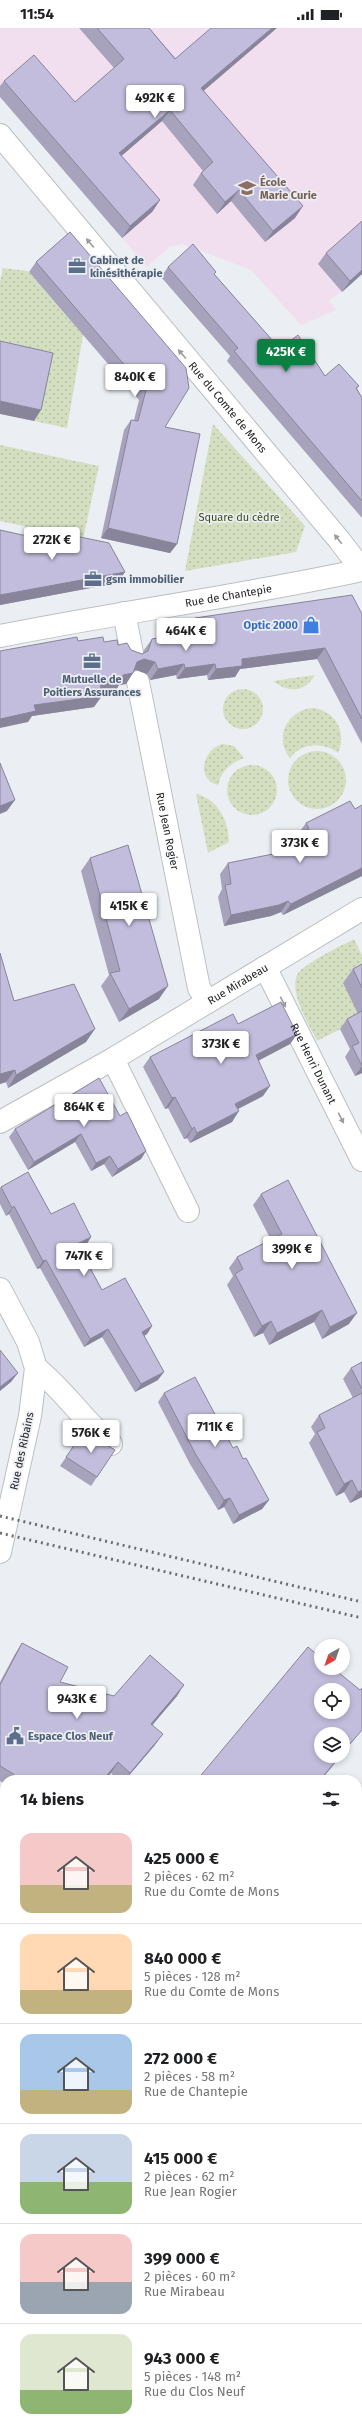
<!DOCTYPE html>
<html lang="fr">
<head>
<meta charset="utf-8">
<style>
  :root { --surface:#fff; --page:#f2f2f2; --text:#202124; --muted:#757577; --line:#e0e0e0; --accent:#0b8043 }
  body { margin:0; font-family:"Fira Sans",sans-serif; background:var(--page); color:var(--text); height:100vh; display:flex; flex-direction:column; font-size:15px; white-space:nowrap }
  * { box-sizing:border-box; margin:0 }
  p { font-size:13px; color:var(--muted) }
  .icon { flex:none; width:22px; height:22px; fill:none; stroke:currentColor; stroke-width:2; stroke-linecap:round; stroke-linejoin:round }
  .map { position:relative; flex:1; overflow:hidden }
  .details { position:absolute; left:0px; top:1747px; width:362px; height:656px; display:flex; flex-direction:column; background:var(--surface); border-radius:16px 16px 0 0; box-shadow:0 2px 6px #0003 }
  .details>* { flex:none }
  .needle { width:26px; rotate:220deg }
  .fabs { position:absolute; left:314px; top:1611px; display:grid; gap:8px }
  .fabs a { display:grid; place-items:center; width:36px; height:36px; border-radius:50%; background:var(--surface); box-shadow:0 2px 6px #0003; font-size:20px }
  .price { position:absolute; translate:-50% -34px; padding:0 9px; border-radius:4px; background:#fff; color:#222; font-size:13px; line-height:26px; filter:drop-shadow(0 1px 2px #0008) }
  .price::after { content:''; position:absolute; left:50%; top:24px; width:12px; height:9px; margin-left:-6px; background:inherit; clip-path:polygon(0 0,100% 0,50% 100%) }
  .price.selected { background:var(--accent); color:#fff }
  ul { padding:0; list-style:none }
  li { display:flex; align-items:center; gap:12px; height:100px; padding:0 20px }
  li+li { border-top:1px solid var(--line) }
  li span { display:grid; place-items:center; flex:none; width:112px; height:80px; border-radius:12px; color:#555 }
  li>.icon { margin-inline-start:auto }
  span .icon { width:48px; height:48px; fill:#fffc; stroke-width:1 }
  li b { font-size:17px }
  h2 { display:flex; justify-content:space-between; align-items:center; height:48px; padding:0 20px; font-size:17px }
  .status { display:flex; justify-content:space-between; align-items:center; height:28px; padding:0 20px; background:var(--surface); direction:ltr }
  .status svg { height:11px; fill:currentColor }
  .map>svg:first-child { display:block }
  .education { fill:#f1deef }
  .green { fill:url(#green-dots) }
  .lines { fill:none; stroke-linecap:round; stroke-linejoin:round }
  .minor-casing { stroke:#bbbfc2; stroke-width:24 }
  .minor { stroke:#fff; stroke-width:22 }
  .rail { stroke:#6b6e70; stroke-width:3; stroke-dasharray:2 4; stroke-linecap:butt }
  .wall { fill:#a7a3bd }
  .shaded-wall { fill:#88849a }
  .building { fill:#c2bddc; stroke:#88849a; fill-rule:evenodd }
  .oneway { fill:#9b9c9c }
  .labels { text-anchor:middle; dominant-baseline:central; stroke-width:3.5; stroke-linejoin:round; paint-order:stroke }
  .education-label { font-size:11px; font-weight:bold; fill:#785e54; stroke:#ebeff3; text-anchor:start }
  .service-label { font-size:11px; font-weight:bold; fill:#4e5e75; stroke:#ebeff3; text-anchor:start }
  .street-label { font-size:11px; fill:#212324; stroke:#ebeff3 }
  .park-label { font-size:11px; fill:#3b4a1a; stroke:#ebeff3 }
  .shop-label { font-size:11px; font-weight:bold; fill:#366cbe; stroke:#ebeff3; text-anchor:end }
</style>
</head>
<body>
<div class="status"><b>11:54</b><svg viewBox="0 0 49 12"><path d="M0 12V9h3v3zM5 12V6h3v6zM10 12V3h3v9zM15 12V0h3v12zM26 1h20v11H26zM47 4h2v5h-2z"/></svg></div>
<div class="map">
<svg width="362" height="2403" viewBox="0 0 362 2403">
  <defs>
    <pattern id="green-dots" width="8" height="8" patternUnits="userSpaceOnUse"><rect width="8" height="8" fill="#d3dfc0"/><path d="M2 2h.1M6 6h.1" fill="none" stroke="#b5bfa5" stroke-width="1.8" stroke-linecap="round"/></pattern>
  </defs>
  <rect width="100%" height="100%" fill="#ebeff3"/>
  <path class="education" d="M 0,0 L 362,0 L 362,246 L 329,273 L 336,282 L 301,297 L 251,242 L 183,216 L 171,218 L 147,239 L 122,210 L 151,184 L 0,61 Z"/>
  <path class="green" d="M 3,240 L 28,243 L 83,307 L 67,400 L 34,393 L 46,335 L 0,325 L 0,254 Z
    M 213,396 L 305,498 L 296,524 L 185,543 Z
    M 0,417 L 99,438 L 83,511 L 0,493 Z
    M 315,647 C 304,665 289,665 273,653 Z
    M223 681a20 20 0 1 1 40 0a20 20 0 1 1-40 0Z
    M 314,680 C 336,684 347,704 338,725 C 324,714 302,714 290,730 C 273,709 288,681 314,680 Z
    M 223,716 L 234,718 L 244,730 C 231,735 221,743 218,757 C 195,752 203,720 223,716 Z
    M288 752a29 29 0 1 1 58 0a29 29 0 1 1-58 0Z
    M227 762a25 25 0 1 1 50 0a25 25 0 1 1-50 0Z
    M 196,766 C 218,770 229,794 229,814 L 208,825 Z
    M 354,911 L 362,927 L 360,991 L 317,1013 C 309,996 283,956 302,941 C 317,929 337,920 354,911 Z"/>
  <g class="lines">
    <g class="minor-casing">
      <g id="minor">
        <path id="s1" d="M 0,107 L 340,513 L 362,542"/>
        <path d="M 124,585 L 132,625"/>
        <path id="s2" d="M 0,608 C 120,584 242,568 362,542"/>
        <path id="s3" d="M 138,654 L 199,960 L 208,974"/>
        <path id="s4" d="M 265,939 L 362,1132"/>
        <path d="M 113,1031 L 188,1183"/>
        <path id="s5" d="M 0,1094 L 113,1031 L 362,881"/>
        <path d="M 0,1261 L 28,1314 L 36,1340 L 30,1388 L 0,1524"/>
        <path d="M 36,1340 C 64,1362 84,1393 111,1416"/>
      </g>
    </g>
    <use href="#minor" class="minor"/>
    <path class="rail" d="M 0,1488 L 362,1574
      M 0,1505 L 362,1590"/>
  </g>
  <path class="wall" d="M 79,0 L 149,0 L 204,63 L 295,190 L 265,214 L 231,173 L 217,186 L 193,157 L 201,145 L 203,143 L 162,93 L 121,128 L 160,172 L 152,184 L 122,210 L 0,69 L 0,58 L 4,53 L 75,74 L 114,40 Z
    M 70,204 L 165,399 L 177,516 L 170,525 L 101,510 L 124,402 L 131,392 L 134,392 L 139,372 L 29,244 L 36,234 Z
    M 326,225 L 362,246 L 342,264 L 318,236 Z
    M 168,239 L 216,244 L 214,246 L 280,321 L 325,348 L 359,358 L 357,360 L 362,370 L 362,490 L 227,333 L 230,328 L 161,249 Z
    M 0,502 L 54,514 L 61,505 L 125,544 L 117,555 L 0,577 Z
    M 362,586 L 362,716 L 317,631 L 240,641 L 235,649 L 208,652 L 207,647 L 177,651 L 176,647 L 150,652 L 147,646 L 136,642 L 134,643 L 133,645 L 126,656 L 119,657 L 116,662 L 101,664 L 94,679 L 32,688 L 28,694 L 78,613 L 104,614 L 118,617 L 131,622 L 142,626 L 143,626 L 144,622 L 152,611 L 173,608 L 179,600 L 190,598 L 195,590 Z
    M 355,781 L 362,848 L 283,887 L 281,884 L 271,888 L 224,898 L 218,869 L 222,861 L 220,846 L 228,835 L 285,824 L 284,821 L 292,810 L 299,806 L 298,806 L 306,795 Z
    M 90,830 L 159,971 L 119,994 L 101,958 L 109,947 L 81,843 Z
    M 0,925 L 14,973 L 86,1014 L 8,1060 L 6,1054 L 0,1056 Z
    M 362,936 L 362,1045 L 355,1048 L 345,1029 L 350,1021 L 340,1001 L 347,991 L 358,986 L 343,955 L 353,941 Z
    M 238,996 L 297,1006 L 290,1016 L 258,1033 L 263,1068 L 238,1081 L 232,1094 L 190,1115 L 187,1110 L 184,1111 L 168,1080 L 165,1081 L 143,1039 L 150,1029 Z
    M 120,1088 L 146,1123 L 141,1131 L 112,1149 L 104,1136 L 91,1143 L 75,1114 L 28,1142 L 9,1109 L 15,1101 Z
    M 1,1159 L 91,1209 L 86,1217 L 80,1220 L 102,1262 L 152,1298 L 147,1306 L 144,1308 L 158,1352 L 135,1364 L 102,1309 L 84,1319 L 40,1240 L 37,1241 L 9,1186 L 6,1188 L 0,1176 L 0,1160 Z
    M 261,1166 L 349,1296 L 322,1311 L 314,1294 L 269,1317 L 263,1305 L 254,1309 L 227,1257 L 233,1248 L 229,1240 L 237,1229 L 271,1212 L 253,1177 Z
    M 362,1334 L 362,1469 L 350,1475 L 344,1464 L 336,1468 L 309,1415 L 315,1406 L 311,1399 L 319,1387 L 353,1370 L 343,1351 L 351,1340 Z
    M 164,1365 L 233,1420 L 243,1431 L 269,1472 L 262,1481 L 233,1496 L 224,1479 L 218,1482 L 190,1436 L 158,1374 Z
    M 84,1403 L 97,1449 L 91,1458 L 60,1438 Z
    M 22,1615 L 60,1654 L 114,1668 L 177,1668 L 152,1697 L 155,1717 L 125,1752 L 118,1752 L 111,1745 L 105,1752 L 5,1752 L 5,1756 L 0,1753 L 0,1654 L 15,1626 Z
    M 362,1837 L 362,2211 L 357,2207 L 357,1843 Z
    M 0,1874 L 5,1881 L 1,1887 L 5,1893 L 5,1971 L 0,1966 Z"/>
  <path class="shaded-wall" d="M 272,0 L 277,0 L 193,72 L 201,60 Z
    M 170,82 L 162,93 L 111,137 L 119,125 Z
    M 239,162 L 231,173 L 217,186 L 225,174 Z
    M 160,172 L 152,184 L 122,210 L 130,198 Z
    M 303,178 L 295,190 L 265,214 L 273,203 Z
    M 362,242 L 362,246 L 342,264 L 350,253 Z
    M 0,373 L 41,382 L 34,393 L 0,386 Z
    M 108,500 L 177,516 L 170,525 L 101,510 Z
    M 125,544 L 117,555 L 0,577 L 0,567 Z
    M 325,620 L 317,631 L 240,641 L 235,649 L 208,652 L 216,641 L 242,631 Z
    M 144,631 L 155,634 L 147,646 L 136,642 L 130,645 L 137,634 Z
    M 184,636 L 176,647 L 150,652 L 158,641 Z
    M 215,636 L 207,647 L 177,651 L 185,640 Z
    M 133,645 L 126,656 L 119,657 L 116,662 L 92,665 L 100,654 L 123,647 Z
    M 102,668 L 94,679 L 32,688 L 28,694 L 0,700 L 0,691 L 34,677 Z
    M 15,772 L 7,783 L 0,786 L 0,778 Z
    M 362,840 L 362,848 L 283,887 L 291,876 Z
    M 288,873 L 281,884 L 271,888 L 224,898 L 231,887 Z
    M 168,958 L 159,971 L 119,994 L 129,981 Z
    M 95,1001 L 86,1014 L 8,1060 L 16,1047 Z
    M 297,1006 L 290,1016 L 248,1038 L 256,1027 Z
    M 362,1038 L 362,1045 L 355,1048 Z
    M 15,1042 L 6,1054 L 0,1056 L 0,1046 Z
    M 270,1058 L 263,1068 L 228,1086 L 235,1076 Z
    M 175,1069 L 168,1080 L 165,1081 L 172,1070 Z
    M 239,1083 L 232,1094 L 190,1115 L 197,1105 Z
    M 194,1099 L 187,1110 L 184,1111 L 192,1101 Z
    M 81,1106 L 75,1114 L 28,1142 L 34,1134 Z
    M 146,1123 L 141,1131 L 112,1149 L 118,1141 Z
    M 110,1128 L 104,1136 L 91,1143 L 96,1135 Z
    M 14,1178 L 9,1186 L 6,1188 L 12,1180 Z
    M 91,1209 L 86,1217 L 72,1224 L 77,1216 Z
    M 46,1232 L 40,1240 L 37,1241 L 43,1233 Z
    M 322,1282 L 314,1294 L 269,1317 L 277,1305 Z
    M 357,1285 L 349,1296 L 322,1311 L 330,1299 Z
    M 271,1293 L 263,1305 L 254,1309 L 262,1298 Z
    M 152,1298 L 147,1306 L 137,1312 L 142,1304 Z
    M 108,1301 L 102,1309 L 84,1319 L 90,1311 Z
    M 164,1344 L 158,1352 L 135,1364 L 141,1356 Z
    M 18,1345 L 11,1354 L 0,1363 L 0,1359 Z
    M 352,1452 L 344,1464 L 336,1468 L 344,1456 Z
    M 362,1462 L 362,1469 L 350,1475 L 358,1464 Z
    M 230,1470 L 224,1479 L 218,1482 L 224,1472 Z
    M 269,1472 L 262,1481 L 233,1496 L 239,1487 Z
    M 184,1657 L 177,1668 L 144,1707 L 151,1696 Z
    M 362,1702 L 343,1725 L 343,1724 Z
    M 163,1706 L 155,1717 L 125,1752 L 130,1745 Z
    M 340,1728 L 341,1728 L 321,1752 L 320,1752 Z
    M 118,1734 L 111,1745 L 105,1752 L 103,1752 Z
    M 5,1831 L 5,1834 L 0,1839 L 0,1836 Z
    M 5,1881 L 0,1888 L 0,1885 Z
    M 5,2075 L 5,2076 L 0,2082 L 0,2079 Z
    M 362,2336 L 362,2337 L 357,2344 L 357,2342 Z"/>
  <path class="building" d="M 97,0 L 149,0 L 175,31 L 211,0 L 272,0 L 201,60 L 303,178 L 273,203 L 239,162 L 225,174 L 201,145 L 213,134 L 170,82 L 119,125 L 160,172 L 130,198 L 4,53 L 34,27 L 75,74 L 124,31 Z
    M 362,193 L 362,242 L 350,253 L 326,225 Z
    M 70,204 L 186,340 L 189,360 L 165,399 L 200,406 L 177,516 L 108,500 L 131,392 L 138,393 L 146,362 L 36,234 Z
    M 193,216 L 216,244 L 214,246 L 280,321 L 298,307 L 325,348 L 339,336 L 359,358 L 356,360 L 362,370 L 362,473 L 234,323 L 238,320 L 168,239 Z
    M 0,313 L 53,325 L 41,382 L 0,373 Z
    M 0,502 L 58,515 L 61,505 L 109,515 L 125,544 L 0,567 Z
    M 352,567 L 362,586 L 362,691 L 325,620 L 242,631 L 242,638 L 216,641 L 215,636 L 185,640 L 184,636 L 158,641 L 155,634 L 144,631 L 137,634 L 133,645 L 123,647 L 123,651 L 100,654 L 102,668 L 34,677 L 36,683 L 0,691 L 0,623 L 77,609 L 78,613 L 103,609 L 104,614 L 117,612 L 118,617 L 127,615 L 131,622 L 142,626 L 148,623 L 152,611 L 180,606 L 179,600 L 196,597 L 195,590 Z
    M 0,735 L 15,772 L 0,778 Z
    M 350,773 L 355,781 L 362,777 L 362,840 L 291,876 L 288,873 L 279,877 L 231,887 L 225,857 L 231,856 L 228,835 L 298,821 L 292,810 L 309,801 L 306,795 Z
    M 128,817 L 168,958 L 129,981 L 110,945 L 120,943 L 90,830 Z
    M 0,925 L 14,973 L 74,956 L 95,1001 L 16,1047 L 15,1042 L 0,1046 Z
    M 362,936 L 362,960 L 353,941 Z
    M 281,974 L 297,1006 L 256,1027 L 270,1058 L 235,1076 L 239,1083 L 197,1105 L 194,1099 L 192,1101 L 175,1069 L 172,1070 L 150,1029 L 233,986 L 238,996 Z
    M 362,983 L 362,1038 L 352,1018 L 359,1015 L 347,991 Z
    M 99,1050 L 120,1088 L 127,1084 L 146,1123 L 118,1141 L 110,1128 L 96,1135 L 81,1106 L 34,1134 L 15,1101 Z
    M 28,1144 L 51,1186 L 74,1175 L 91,1209 L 77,1216 L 102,1262 L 125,1250 L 152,1298 L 142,1304 L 164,1344 L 141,1356 L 108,1301 L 90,1311 L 46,1232 L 43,1233 L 14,1178 L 12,1180 L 1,1159 Z
    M 288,1152 L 357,1285 L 330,1299 L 322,1282 L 277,1305 L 271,1293 L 262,1298 L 235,1246 L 243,1241 L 237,1229 L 282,1206 L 261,1166 Z
    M 0,1322 L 18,1345 L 0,1359 Z
    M 362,1334 L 362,1361 L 351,1340 Z
    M 195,1349 L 233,1420 L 237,1418 L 243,1431 L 246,1430 L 269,1472 L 239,1487 L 230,1470 L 224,1472 L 196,1427 L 164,1365 Z
    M 362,1365 L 362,1462 L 358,1464 L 352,1452 L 344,1456 L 317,1404 L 325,1400 L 319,1387 Z
    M 84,1403 L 115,1422 L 97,1449 L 66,1429 Z
    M 22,1615 L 68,1639 L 60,1654 L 114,1668 L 150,1627 L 184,1657 L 151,1696 L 163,1706 L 130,1745 L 118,1734 L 103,1752 L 20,1752 L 12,1745 L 0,1738 L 0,1657 Z
    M 308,1619 L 321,1630 L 321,1640 L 333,1640 L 360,1662 L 362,1660 L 362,1702 L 343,1724 L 343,1706 L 321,1706 L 321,1728 L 340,1728 L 320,1752 L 197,1752 ZM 321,1662 L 343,1662 L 343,1684 L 321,1684 Z
    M 5,1798 L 5,1831 L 0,1836 L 0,1803 Z
    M 362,1837 L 362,2191 L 357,2187 L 357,1843 Z
    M 0,1874 L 5,1880 L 0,1885 Z
    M 0,1886 L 5,1893 L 5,1952 L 0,1946 Z
    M 0,2066 L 5,2072 L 5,2075 L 0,2079 Z
    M 5,2201 L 5,2398 L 133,2398 L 129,2403 L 0,2403 L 0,2207 Z
    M 362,2213 L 362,2336 L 357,2342 L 357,2219 Z"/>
  <defs><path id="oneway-solid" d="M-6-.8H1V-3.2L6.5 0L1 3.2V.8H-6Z"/></defs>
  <g class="oneway">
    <use href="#oneway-solid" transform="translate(90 215) rotate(-130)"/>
    <use href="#oneway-solid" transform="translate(182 326) rotate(-130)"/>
    <use href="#oneway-solid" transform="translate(338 511) rotate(-129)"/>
    <use href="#oneway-solid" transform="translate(283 974) rotate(63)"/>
    <use href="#oneway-solid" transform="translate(341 1090) rotate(63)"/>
  </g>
  <defs>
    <g id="school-bare" transform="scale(1.38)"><path d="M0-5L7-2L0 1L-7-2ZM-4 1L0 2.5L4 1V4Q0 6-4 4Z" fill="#8d6e63" stroke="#ebeff3" stroke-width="2.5" paint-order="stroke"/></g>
    <g id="office-bare" transform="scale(1.38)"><path d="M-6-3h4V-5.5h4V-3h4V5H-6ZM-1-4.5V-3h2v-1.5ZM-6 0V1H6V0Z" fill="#5c6f8a" stroke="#ebeff3" stroke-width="2.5" paint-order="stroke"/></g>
    <g id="shop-bare" transform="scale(1.38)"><path d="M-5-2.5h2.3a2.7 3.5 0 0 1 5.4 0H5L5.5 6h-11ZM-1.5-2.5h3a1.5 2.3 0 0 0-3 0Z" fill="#3f7fe0" stroke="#ebeff3" stroke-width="2.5" paint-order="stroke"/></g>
    <g id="civic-bare" transform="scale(1.38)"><path d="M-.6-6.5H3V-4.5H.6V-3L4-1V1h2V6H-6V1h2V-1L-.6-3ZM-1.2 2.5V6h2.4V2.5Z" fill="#5c6f8a" stroke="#ebeff3" stroke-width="2.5" paint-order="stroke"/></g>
  </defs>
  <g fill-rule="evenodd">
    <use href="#school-bare" x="247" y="160"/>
    <use href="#office-bare" x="77" y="238"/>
    <use href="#office-bare" x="93" y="551"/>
    <use href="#shop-bare" x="311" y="597"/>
    <use href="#office-bare" x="92" y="633"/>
    <use href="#civic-bare" x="15" y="1708"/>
  </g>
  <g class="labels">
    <g class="education-label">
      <text x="260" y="154">École<tspan x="260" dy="13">Marie Curie</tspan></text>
    </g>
    <g class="service-label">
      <text x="90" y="232">Cabinet de<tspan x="90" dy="13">kinésithérapie</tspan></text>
      <text x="106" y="551">gsm immobilier</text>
      <text x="92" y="651" text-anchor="middle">Mutuelle de<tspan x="92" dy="13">Poitiers Assurances</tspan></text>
      <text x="28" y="1708">Espace Clos Neuf</text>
    </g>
    <g class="street-label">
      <text stroke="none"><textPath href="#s1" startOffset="355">Rue du Comte de Mons</textPath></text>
      <text stroke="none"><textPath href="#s2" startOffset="232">Rue de Chantepie</textPath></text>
      <text stroke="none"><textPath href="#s3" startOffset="152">Rue Jean Rogier</textPath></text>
      <text stroke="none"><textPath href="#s5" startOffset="275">Rue Mirabeau</textPath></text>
      <text stroke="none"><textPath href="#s4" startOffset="108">Rue Henri Dunant</textPath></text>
      <text transform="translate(22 1423) rotate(-78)">Rue des Ribains</text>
    </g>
    <g class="park-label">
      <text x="239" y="489">Square du cèdre</text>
    </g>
    <g class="shop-label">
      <text x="298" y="597">Optic 2000</text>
    </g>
  </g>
</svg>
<div class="fabs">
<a><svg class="needle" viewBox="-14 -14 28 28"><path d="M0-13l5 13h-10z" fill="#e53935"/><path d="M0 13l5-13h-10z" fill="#757577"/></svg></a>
<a><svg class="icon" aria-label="locate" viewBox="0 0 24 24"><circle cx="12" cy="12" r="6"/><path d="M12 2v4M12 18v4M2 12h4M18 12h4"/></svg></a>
<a><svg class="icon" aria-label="layers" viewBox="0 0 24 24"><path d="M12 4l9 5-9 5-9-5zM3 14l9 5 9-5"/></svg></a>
</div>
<b class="price" style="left:155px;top:91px">492K €</b>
<b class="price selected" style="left:286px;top:345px">425K €</b>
<b class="price" style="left:135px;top:370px">840K €</b>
<b class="price" style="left:52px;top:533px">272K €</b>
<b class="price" style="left:186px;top:624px">464K €</b>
<b class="price" style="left:300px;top:836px">373K €</b>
<b class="price" style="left:129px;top:899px">415K €</b>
<b class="price" style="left:221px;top:1037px">373K €</b>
<b class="price" style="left:84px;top:1100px">864K €</b>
<b class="price" style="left:292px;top:1242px">399K €</b>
<b class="price" style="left:84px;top:1249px">747K €</b>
<b class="price" style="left:215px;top:1420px">711K €</b>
<b class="price" style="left:91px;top:1426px">576K €</b>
<b class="price" style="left:77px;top:1692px">943K €</b>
<section class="details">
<h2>14 biens<svg class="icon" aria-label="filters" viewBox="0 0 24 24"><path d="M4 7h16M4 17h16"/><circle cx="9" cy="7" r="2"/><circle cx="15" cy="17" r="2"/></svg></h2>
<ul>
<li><span style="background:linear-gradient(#f6c9c9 65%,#c2b280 0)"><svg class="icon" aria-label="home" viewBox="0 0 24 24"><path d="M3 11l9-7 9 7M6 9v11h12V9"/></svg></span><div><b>425 000 €</b><p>2 pièces · 62 m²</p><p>Rue du Comte de Mons</p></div></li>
<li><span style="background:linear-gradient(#ffd9b3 70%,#c2b280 0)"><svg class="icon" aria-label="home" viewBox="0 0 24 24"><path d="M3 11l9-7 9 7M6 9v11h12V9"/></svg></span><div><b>840 000 €</b><p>5 pièces · 128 m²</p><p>Rue du Comte de Mons</p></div></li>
<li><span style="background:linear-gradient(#a9c7e8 70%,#c2b280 0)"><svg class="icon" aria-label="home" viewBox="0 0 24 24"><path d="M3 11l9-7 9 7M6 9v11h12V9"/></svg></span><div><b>272 000 €</b><p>2 pièces · 58 m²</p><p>Rue de Chantepie</p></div></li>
<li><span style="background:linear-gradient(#c9d6e8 60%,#8fb573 0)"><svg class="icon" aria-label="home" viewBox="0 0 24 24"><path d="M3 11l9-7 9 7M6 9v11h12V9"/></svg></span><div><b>415 000 €</b><p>2 pièces · 62 m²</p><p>Rue Jean Rogier</p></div></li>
<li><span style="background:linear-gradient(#f6c9c9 60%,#9aa5b1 0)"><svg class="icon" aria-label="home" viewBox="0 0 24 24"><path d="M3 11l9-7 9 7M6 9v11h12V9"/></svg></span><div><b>399 000 €</b><p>2 pièces · 60 m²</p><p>Rue Mirabeau</p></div></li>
<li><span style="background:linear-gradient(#dfe7d0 70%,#8fb573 0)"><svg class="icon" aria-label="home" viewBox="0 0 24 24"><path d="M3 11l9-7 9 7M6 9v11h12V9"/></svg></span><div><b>943 000 €</b><p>5 pièces · 148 m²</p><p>Rue du Clos Neuf</p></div></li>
</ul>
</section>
</div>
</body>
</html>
